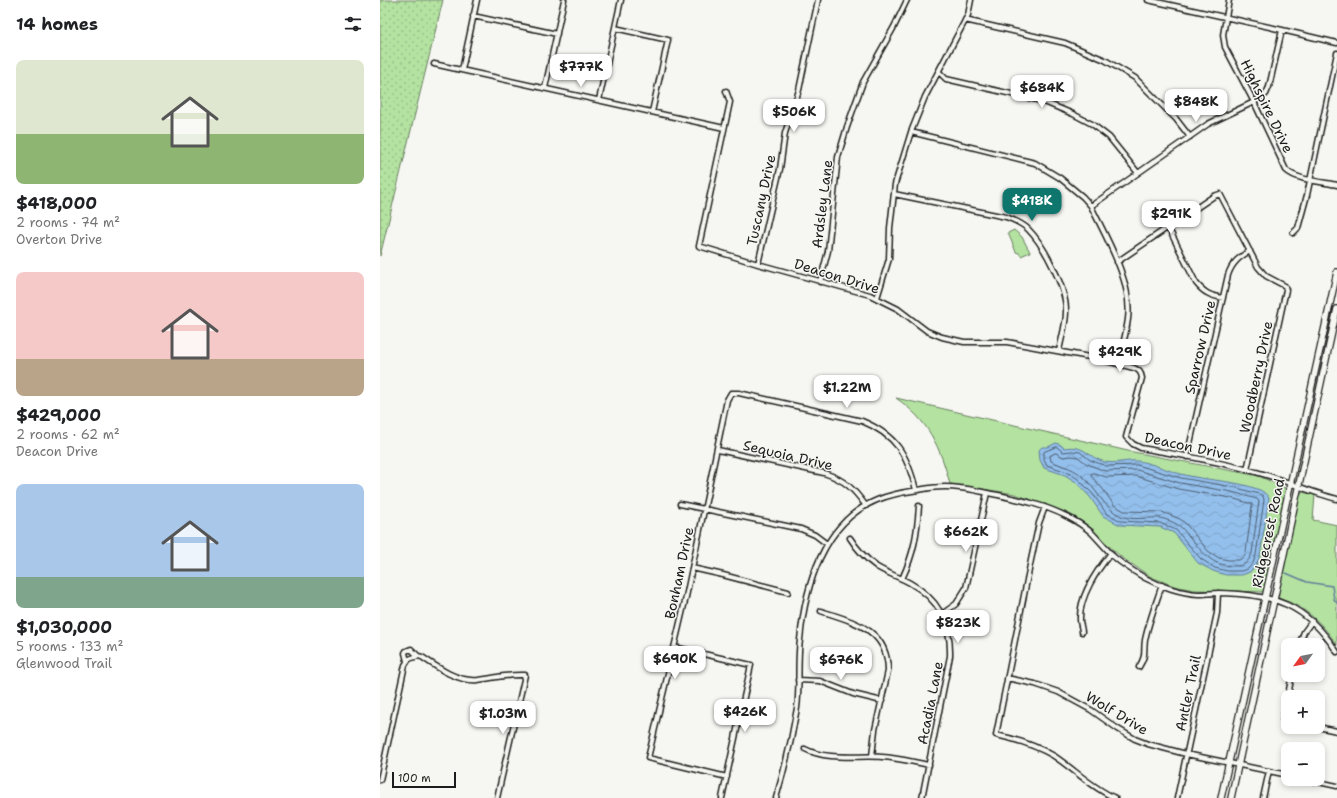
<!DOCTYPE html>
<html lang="en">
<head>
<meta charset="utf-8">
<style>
  :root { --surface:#fff; --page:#f2f2f2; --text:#202124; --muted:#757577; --accent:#0f766e }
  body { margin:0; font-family:"Shantell Sans",sans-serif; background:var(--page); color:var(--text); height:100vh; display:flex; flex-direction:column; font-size:15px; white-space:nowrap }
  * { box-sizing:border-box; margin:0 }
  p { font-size:13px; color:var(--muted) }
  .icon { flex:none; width:22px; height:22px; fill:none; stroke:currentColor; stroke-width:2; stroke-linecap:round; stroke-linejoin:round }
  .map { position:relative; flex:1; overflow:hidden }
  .side { display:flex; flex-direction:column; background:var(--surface); width:380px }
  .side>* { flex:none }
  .needle { width:26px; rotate:237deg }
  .tools { position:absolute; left:901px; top:638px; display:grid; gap:8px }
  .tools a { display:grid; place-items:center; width:44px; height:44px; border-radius:8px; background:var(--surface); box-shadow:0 2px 6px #0003; font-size:20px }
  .scale { position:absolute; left:12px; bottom:10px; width:64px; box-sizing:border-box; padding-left:4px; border:2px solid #1c1c1c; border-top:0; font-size:11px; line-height:14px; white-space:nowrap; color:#1c1c1c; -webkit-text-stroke:3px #f6f6f2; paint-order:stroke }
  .price { position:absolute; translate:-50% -34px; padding:0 9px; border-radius:8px; background:#fff; color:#222; font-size:13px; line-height:26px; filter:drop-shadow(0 1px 2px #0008) }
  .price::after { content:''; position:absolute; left:50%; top:24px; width:12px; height:9px; margin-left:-6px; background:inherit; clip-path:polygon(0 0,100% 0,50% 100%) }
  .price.active { background:var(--accent); color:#fff }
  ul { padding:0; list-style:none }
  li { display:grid; align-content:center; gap:8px; height:212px; padding:0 16px }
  li span { display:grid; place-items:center; height:124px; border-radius:8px; color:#555 }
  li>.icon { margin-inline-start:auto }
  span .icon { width:72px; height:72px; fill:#fffc; stroke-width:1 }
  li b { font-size:17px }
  h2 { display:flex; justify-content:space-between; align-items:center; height:48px; padding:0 16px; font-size:17px }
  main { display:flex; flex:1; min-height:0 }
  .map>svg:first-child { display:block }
  .grass { fill:url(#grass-dots); stroke:#687f5e }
  .park { fill:#b3e2a1; stroke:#687f5e }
  .water { fill:url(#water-waves); stroke:#637e99 }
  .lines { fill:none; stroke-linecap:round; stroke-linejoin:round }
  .shore { stroke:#4c5d6f; stroke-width:1 }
  .stream { stroke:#637e99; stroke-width:1.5 }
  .street-casing { stroke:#1c1c1c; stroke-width:7 }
  .secondary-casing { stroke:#1c1c1c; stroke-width:8 }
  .street { stroke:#f6f6f2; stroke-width:4 }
  .secondary { stroke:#f6f6f2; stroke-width:5.5 }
  .labels { text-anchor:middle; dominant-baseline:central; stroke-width:3; stroke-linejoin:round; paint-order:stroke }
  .street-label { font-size:14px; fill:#1c1c1c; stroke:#f6f6f2 }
</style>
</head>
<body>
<main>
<section class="side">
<h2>14 homes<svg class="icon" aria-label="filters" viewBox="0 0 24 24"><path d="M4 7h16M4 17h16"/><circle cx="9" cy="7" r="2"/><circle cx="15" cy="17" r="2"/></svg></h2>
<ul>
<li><span style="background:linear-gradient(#dfe7d0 60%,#8fb573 0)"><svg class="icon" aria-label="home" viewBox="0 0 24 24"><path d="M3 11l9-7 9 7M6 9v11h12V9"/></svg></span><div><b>$418,000</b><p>2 rooms · 74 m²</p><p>Overton Drive</p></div></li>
<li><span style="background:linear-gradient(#f6c9c9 70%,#b9a48a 0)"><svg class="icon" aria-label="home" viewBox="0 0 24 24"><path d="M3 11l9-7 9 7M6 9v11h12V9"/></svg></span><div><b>$429,000</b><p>2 rooms · 62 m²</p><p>Deacon Drive</p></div></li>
<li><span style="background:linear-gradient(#a9c7e8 75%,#7fa58c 0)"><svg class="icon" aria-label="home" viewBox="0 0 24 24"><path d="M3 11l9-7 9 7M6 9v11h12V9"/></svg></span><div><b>$1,030,000</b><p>5 rooms · 133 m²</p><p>Glenwood Trail</p></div></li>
</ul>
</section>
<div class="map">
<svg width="957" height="798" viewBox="0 0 957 798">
  <defs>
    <pattern id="grass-dots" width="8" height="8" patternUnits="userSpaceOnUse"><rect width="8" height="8" fill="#b3e2a1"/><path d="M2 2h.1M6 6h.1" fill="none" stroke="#99c18a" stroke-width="1.8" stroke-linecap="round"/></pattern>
    <pattern id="water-waves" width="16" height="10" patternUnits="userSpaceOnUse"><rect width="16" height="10" fill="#93bfec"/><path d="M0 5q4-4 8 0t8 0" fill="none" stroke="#7ea4ca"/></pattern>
  </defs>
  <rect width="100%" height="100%" fill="#f6f6f2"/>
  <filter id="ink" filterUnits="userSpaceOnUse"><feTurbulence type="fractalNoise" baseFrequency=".025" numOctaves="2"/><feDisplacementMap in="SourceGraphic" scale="8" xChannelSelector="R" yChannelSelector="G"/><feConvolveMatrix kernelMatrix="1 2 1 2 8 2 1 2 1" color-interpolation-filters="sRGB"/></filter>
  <g filter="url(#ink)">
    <path class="grass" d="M 0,0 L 63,0 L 0,256 Z"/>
    <path class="park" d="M 634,230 L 642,237 L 650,252 L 641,256 L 639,253 L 636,252 L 628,233 Z
      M 516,398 L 748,451 L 879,476 L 905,488 L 907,491 L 884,592 L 814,590 L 794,586 L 771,577 L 741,557 L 713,531 L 679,510 L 635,494 L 570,484 C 560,447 549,421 516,398 Z
      M 922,492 L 935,495 L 933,520 L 957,525 L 957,645 C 943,624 926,607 901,599 L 898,597 L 898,593 L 919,496 Z"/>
    <path class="water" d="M 676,443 L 681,445 L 684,448 C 706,444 707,458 726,462 C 736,464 747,460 757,461 C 769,462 789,471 801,474 C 827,481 855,480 880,490 C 884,492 886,494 889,498 L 880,556 L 876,565 L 870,572 L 862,575 L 846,575 L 833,571 L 818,563 L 794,533 L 780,527 L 740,525 L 723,516 L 710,497 L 696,482 L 685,475 L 664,468 L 660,460 L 659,450 L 662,447 L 668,447 Z"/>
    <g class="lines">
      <path class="shore" d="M 677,447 L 683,452 L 692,451 L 700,452 L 710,460 L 726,466 L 757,465 L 801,478 L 853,487 L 879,494 L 883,496 L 884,500 L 876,555 L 873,563 L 868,569 L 861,571 L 847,571 L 835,568 L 821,559 L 796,530 L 780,523 L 741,521 L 726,513 L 713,494 L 698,479 L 687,472 L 667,465 L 664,459 L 664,452 Z
        M 676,453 L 683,457 L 692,456 L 698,457 L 707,464 L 725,471 L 757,470 L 800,483 L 852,492 L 877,499 L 879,501 L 872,553 C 868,563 864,566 854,566 C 830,566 822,551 808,535 C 805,532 802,527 798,525 C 793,522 786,519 780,518 C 768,517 752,521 741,516 C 723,508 716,487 701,475 C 691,467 681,466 671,461 L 670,456 Z
        M 714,473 L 726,477 L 756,476 L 798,489 L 851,498 L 872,504 L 872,506 L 866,552 L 864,557 L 859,560 L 848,560 L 839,558 L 828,551 L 806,524 L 800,519 L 782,512 L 744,511 L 734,505 L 722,488 L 711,476 L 711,474 Z"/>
      <path class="stream" d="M 878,562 L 887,567
        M 906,573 L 927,582 L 952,586 L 954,599 L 957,603"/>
      <g class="street-casing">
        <path id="street" d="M 768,0 L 898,29 L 957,43
          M 849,0 L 843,35 L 845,47 L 874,102 L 906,170 C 916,180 943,182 957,185
          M 93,16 L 177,34
          M 585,20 L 685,43 L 725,60 L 755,78 L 796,119 L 810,137
          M 235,28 L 288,40 L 272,112
          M 54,64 L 344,128
          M 82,70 L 97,0
          M 559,72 L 566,79 L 662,101 L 693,114 L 712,124 L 729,137 L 758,173
          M 165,88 L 184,0
          M 346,91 L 350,102 L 319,246 L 378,264 L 490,295 L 518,309 L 547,331 L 562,337 L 584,342 L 627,342 L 715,358 L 754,368 C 759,370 761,372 762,378 L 746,437 L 753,444 L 761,448 C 799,455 838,461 876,472 C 903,479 929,492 957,499
          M 219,100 L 241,0
          M 531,132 L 655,163 L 680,178 L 703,197 L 711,206 C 726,238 753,282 748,319 C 746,334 742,349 738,364
          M 514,194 L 626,217 C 634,220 642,223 648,229 C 664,245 687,289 686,312 C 686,325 681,339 679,351
          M 711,206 L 828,124 L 874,102 L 886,94 L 889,87 L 902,30
          M 788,227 L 816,283 C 824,293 831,296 843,298
          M 913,233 L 918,228 L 927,195 L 957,53
          M 737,262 L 834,196 L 840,194 L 878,267 L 886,276 L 905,286 L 906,290 L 904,299 L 867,470
          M 378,264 L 400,169 L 405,133 L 419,90 L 438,0
          M 440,282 L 448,251 L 458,157 L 467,127 L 483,82 L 514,27 L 527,0
          M 497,298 L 509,259 L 510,228 L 515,184 L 531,132 L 545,97 L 588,15 L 591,0
          M 338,450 L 444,473 C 465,480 473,488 486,506
          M 807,457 L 848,275 C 852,263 859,257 870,251
          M 300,504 L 421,529 L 435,535 L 447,544
          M 665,507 L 659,523 L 651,560 L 616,735 C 635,739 657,746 674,756 C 695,770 711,787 735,798
          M 470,538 C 477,549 486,559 497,567 C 507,573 519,577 530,583 C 559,599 571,623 570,656 L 542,798
          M 312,568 L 343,575 L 408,592
          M 522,579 C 534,553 537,535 539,506
          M 441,611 C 474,622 508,629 508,671 L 495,730 L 492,756
          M 562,614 L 576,604 L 586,588 L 607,493
          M 702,632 C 702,628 700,624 700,620 C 699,597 717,570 731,553
          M 919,645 L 924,632 L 932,621
          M 294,647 L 371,665 L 342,798
          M 27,661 L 25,653 L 26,651 L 31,649 L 38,656
          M 759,667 C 767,654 763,652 765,640 C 769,621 776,603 782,585
          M 627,678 L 655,684 L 678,692 L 711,710 L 738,729 L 755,739 L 768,744 L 806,754 L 908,775
          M 418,680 L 440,681 L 473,694 L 502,701
          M 908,720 L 903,719 L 912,675
          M 938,727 L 957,731
          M 425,749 C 448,761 478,755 502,757 C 518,758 533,762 549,765
          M 347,777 L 268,758 L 306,597 L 347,400 L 351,393 L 359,393 L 482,421 C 516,435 527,454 536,490
          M 925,779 L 957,786
          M 0,780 L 25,665 L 29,659 L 38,656 L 42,657 C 58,668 78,682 98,680 C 114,678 129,674 145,675 L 117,798
          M 396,798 C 405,768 412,738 417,708 C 420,685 417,662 420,640 C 425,586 443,522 497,500 C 511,494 524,492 538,490 C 552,487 567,486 580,488 C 593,489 605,493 618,495 C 641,500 664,505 686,516 C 694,520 704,526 711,532 C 719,540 726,549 734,557 C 743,565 755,572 765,578 C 780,586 801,593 818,594 C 825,594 832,593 839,593 C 894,594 926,604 957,652
          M 797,798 L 837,613 L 838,593
          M 883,798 L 889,771"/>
      </g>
      <g class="secondary-casing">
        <path id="secondary" d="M 841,798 L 957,272
          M 851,798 L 957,309"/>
      </g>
      <use href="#street" class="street"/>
      <use href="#secondary" class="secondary"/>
    </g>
  </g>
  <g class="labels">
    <g class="street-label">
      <text transform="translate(887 106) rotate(64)">Highspire Drive</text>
      <text transform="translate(381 200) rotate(-78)">Tuscany Drive</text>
      <text transform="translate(442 204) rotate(-83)">Ardsley Lane</text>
      <text transform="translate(457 276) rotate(17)">Deacon Drive</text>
      <text transform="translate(820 347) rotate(-77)">Sparrow Drive</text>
      <text transform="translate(876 377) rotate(-78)">Woodberry Drive</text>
      <text transform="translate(808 446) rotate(12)">Deacon Drive</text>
      <text transform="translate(408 455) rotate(13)">Sequoia Drive</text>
      <text transform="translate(888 533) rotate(-78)">Ridgecrest Road</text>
      <text transform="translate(299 573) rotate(-78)">Bonham Drive</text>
      <text transform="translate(808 693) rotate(-78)">Antler Trail</text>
      <text transform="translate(550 703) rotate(-79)">Acadia Lane</text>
      <text transform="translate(737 713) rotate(31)">Wolf Drive</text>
    </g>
  </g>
</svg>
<div class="tools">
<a><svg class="needle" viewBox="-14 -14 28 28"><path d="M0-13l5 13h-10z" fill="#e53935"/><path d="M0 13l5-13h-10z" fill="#757577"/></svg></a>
<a>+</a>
<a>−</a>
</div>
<div class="scale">100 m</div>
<b class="price" style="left:201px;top:88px">$777K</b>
<b class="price" style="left:662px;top:109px">$684K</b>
<b class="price" style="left:816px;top:123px">$848K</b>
<b class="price" style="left:414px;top:133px">$506K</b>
<b class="price active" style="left:652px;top:222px">$418K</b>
<b class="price" style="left:791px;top:235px">$291K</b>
<b class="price" style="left:740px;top:373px">$429K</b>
<b class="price" style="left:467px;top:409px">$1.22M</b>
<b class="price" style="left:586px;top:553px">$662K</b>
<b class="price" style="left:578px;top:644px">$823K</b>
<b class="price" style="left:295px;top:680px">$690K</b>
<b class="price" style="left:461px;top:681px">$676K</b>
<b class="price" style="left:365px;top:733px">$426K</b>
<b class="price" style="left:123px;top:735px">$1.03M</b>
</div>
</main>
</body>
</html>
